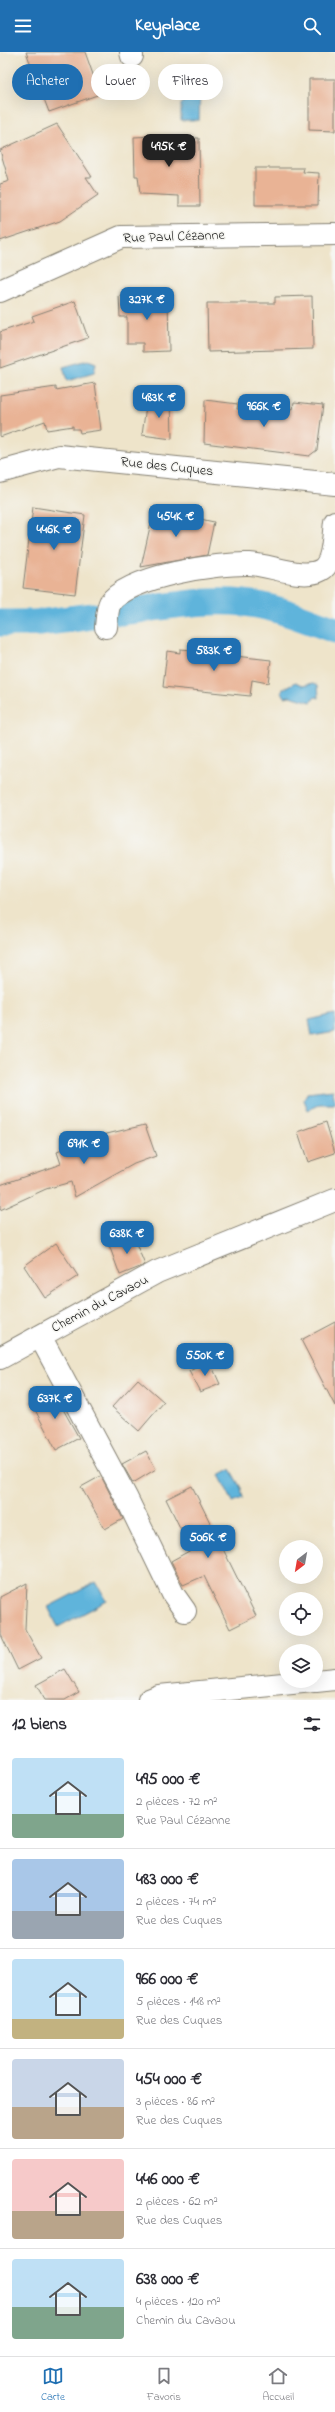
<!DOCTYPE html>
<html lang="fr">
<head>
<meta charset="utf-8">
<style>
  :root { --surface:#fff; --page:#f7f7f7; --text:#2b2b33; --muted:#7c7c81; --line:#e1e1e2; --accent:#1f6fb2 }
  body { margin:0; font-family:"Indie Flower",sans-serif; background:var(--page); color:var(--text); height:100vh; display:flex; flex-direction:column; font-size:15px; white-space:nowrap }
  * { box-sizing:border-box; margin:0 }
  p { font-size:13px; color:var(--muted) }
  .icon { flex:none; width:22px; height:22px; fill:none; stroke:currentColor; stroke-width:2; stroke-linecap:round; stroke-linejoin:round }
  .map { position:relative; height:1648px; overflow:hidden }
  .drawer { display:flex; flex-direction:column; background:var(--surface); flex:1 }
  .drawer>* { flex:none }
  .top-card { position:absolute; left:12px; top:12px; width:311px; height:36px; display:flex; gap:8px }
  .needle { width:26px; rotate:211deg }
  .tools { position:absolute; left:279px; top:1488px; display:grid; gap:8px }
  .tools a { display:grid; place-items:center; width:44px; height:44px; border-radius:50%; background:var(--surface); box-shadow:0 4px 16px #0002; font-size:20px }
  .price { position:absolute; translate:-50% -34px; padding:0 9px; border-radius:8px; background:var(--accent); color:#fff; font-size:13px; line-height:26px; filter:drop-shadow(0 1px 2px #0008) }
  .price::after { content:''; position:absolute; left:50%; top:24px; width:12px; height:9px; margin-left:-6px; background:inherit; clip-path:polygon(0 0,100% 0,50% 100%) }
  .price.on { background:#222; color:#fff }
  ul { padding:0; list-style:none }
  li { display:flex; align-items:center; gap:12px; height:100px; padding:0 12px }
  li+li { border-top:1px solid var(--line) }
  li span { display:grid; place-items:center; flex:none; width:112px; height:80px; border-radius:4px; color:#555 }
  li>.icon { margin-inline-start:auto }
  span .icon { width:48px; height:48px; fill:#fffc; stroke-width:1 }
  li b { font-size:17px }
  h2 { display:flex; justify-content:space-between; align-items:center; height:48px; padding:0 12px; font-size:17px }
  .tag { padding:0 14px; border-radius:18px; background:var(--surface); box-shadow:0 4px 16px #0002; font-size:14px; line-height:36px }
  .tag.on { background:var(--accent); color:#fff }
  header { display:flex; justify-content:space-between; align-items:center; height:52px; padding:0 12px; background:var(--accent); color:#fff; font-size:18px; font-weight:700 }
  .menu { display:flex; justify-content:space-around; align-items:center; height:56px; border-top:1px solid var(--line); background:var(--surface); font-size:11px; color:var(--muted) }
  .menu a { display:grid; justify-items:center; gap:2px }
  .menu .on { color:var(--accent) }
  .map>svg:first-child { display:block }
  .water { fill:#5eb4db; stroke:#3d687c }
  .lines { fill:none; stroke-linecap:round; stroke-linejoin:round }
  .canal { stroke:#5eb4db; stroke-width:27 }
  .building { fill:#e9b395 }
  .street-casing { stroke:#858073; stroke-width:24 }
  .street { stroke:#fff; stroke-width:22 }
  .labels { text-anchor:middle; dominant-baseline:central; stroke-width:3; stroke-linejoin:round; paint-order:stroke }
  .street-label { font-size:14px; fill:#1c1c1c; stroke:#f6f6f2 }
</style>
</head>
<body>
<header><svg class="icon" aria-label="menu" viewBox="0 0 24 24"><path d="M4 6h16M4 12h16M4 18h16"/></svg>Keyplace<svg class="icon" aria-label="search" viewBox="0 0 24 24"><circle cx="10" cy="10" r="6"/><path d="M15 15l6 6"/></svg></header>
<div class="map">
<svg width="335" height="1648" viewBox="0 0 335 1648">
  <rect width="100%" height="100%" fill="#f6f6f2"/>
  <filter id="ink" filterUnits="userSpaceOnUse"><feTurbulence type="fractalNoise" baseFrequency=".025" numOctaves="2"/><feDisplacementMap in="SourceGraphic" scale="8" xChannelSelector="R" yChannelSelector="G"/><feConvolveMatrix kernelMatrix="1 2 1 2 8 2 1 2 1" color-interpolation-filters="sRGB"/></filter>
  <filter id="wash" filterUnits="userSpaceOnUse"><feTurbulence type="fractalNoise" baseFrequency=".012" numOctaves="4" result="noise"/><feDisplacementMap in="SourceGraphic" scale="16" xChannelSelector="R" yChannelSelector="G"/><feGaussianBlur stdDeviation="0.9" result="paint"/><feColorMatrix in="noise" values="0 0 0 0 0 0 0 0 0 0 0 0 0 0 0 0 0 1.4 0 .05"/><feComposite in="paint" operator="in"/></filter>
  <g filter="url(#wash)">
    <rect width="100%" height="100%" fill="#eee4ca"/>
    <path class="water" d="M 192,35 L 200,38 L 199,68 L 181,68 L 181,52 L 184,50 L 185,38 Z
      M 88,308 L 96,311 L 94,321 L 67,329 L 63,315 Z
      M 296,630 L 303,633 L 314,631 L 318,633 L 319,646 L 315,645 L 311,650 L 290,644 L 285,645 L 282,640 L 283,637 Z
      M 335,962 L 335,980 L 312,984 L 309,968 Z
      M 333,1038 L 335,1052 L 320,1052 L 308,1058 L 304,1048 L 307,1041 Z
      M 230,1417 L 241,1436 L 243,1446 L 233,1450 L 219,1423 Z
      M 96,1530 L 107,1549 L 58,1575 L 48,1555 Z"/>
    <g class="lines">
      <path class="canal" d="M 121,560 C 161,556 204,546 244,551 C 275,554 306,568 335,578
        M 0,571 L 39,571 L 93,564"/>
    </g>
    <g id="blocks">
      <path class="building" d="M 26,0 L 85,0 L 100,42 L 49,60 Z
        M 309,27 L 335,27 L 335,79 L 309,78 Z
        M 57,72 L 92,125 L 86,125 L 98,143 L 60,169 L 0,189 L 0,132 L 9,129 L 0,98 Z
        M 154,84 L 154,86 L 199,86 L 200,154 L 179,154 L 179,144 L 140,142 L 138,124 L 135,124 L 134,85 Z
        M 255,116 L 304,116 L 303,120 L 319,121 L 318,153 L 255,153 Z
        M 168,243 L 169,299 L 143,300 L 143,291 L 127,291 L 127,265 L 120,265 L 119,244 Z
        M 312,244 L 313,297 L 208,300 L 207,251 L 275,251 L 275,245 Z
        M 75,249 L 88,286 L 0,316 L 0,280 L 34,269 L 32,264 Z
        M 95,331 L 101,378 L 80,381 L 79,377 L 73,377 L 73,374 L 47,378 L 45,369 L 0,385 L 0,343 L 56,335 L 56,338 Z
        M 152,344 L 171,346 L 172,387 L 142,383 L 146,354 L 151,355 Z
        M 205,348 L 238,352 L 237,357 L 277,361 L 278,355 L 293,357 L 294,350 L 323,353 L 317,398 L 309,404 L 204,391 Z
        M 33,455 L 85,463 L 75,542 L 23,536 Z
        M 154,457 L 214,470 L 207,503 L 141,515 Z
        M 193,595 L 218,597 L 217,602 L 271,608 L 268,631 L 252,628 L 250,644 L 163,635 L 167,599 L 180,601 L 180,597 L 193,598 Z
        M 326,1070 L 335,1101 L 308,1110 L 298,1080 Z
        M 145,1073 L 156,1104 L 134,1112 L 75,1145 L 71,1130 L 46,1137 L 0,1158 L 0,1133 L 61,1112 L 57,1100 L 94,1085 Z
        M 133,1184 L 145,1213 L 120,1223 L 109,1193 Z
        M 56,1191 L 78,1224 L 45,1246 L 24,1214 Z
        M 335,1270 L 335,1354 L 301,1288 Z
        M 210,1310 L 220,1332 L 200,1340 L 189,1319 Z
        M 138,1327 L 164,1350 L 139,1379 L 112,1355 Z
        M 53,1339 L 79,1386 L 56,1398 L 31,1350 Z
        M 146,1399 L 156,1417 L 133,1431 L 122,1412 Z
        M 101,1424 L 123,1467 L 105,1477 L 81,1435 Z
        M 192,1434 L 256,1564 L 230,1577 L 204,1524 L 183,1533 L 171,1509 L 191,1498 L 166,1447 Z
        M 27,1531 L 25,1577 L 41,1606 L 18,1618 L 1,1583 L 0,1545 Z
        M 65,1617 L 79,1640 L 65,1648 L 45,1648 L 36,1633 Z"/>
    </g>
  </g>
  <g filter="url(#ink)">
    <use href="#blocks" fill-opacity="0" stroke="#858073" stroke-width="1"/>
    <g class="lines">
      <g class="street-casing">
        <path id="street" d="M 131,0 L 132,4
          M 0,239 L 121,185 L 335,182
          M 0,420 L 59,404 L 335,432
          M 106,575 C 107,568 107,557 110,551 C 128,524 218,511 250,512 C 271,513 303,528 321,518 C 334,511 333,483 335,470
          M 40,1284 L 127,1447 L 173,1542 L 185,1559
          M 0,1306 L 157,1220 L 335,1148
          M 316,1629 L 335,1627
          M 149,1648 L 159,1644 L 313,1629"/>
      </g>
      <use href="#street" class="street"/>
    </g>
  </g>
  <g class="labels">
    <g class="street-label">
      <text transform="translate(174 185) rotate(-2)">Rue Paul Cézanne</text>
      <text transform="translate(167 415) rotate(6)">Rue des Cuques</text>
      <text transform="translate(100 1252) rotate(-28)">Chemin du Cavaou</text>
    </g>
  </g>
</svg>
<div class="tools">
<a><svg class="needle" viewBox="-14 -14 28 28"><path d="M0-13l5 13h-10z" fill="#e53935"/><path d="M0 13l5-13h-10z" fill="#7c7c81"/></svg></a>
<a><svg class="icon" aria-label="locate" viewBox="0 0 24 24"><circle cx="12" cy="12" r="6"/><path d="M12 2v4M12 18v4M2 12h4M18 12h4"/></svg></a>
<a><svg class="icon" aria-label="layers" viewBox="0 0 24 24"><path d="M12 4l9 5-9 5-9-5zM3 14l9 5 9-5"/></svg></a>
</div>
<b class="price on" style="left:169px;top:116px">495K €</b>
<b class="price" style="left:147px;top:269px">327K €</b>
<b class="price" style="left:159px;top:367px">483K €</b>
<b class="price" style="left:264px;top:376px">966K €</b>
<b class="price" style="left:176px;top:486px">454K €</b>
<b class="price" style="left:54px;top:499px">446K €</b>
<b class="price" style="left:214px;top:620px">583K €</b>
<b class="price" style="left:84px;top:1113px">691K €</b>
<b class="price" style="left:127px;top:1203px">638K €</b>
<b class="price" style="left:205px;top:1325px">550K €</b>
<b class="price" style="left:55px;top:1368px">637K €</b>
<b class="price" style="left:208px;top:1507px">506K €</b>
<div class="top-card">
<a class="tag on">Acheter</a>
<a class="tag">Louer</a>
<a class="tag">Filtres</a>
</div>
</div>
<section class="drawer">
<h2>12 biens<svg class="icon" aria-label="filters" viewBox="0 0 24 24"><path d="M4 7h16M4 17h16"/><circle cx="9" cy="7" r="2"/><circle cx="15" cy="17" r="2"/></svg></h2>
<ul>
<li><span style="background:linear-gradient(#bfe0f5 70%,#7fa58c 0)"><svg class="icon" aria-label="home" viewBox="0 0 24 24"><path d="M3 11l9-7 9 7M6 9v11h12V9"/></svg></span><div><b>495 000 €</b><p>2 pièces · 72 m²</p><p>Rue Paul Cézanne</p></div></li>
<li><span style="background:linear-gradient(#a9c7e8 65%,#9aa5b1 0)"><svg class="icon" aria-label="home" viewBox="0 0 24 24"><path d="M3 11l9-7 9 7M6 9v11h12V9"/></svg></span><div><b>483 000 €</b><p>2 pièces · 74 m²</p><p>Rue des Cuques</p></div></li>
<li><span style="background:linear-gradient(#bfe0f5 75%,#c2b280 0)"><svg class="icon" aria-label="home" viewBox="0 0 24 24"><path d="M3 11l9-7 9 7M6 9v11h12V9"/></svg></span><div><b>966 000 €</b><p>5 pièces · 148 m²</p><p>Rue des Cuques</p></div></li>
<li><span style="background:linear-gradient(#c9d6e8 60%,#b9a48a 0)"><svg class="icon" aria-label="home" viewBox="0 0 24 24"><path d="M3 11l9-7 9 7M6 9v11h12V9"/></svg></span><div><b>454 000 €</b><p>3 pièces · 86 m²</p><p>Rue des Cuques</p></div></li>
<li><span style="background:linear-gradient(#f6c9c9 65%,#b9a48a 0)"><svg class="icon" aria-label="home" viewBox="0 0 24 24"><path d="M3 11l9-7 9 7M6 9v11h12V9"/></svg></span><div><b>446 000 €</b><p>2 pièces · 62 m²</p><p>Rue des Cuques</p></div></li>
<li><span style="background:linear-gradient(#bfe0f5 60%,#7fa58c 0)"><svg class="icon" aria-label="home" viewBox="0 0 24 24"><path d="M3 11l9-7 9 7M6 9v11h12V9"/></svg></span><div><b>638 000 €</b><p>4 pièces · 120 m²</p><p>Chemin du Cavaou</p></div></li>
</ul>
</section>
<nav class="menu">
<a class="on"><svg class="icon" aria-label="map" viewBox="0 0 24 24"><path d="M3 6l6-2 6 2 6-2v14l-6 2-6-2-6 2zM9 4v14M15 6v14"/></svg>Carte</a>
<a><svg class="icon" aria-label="saved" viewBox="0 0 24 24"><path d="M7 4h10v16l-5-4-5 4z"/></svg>Favoris</a>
<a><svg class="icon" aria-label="home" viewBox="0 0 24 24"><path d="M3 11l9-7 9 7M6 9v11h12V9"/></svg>Accueil</a>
</nav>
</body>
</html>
